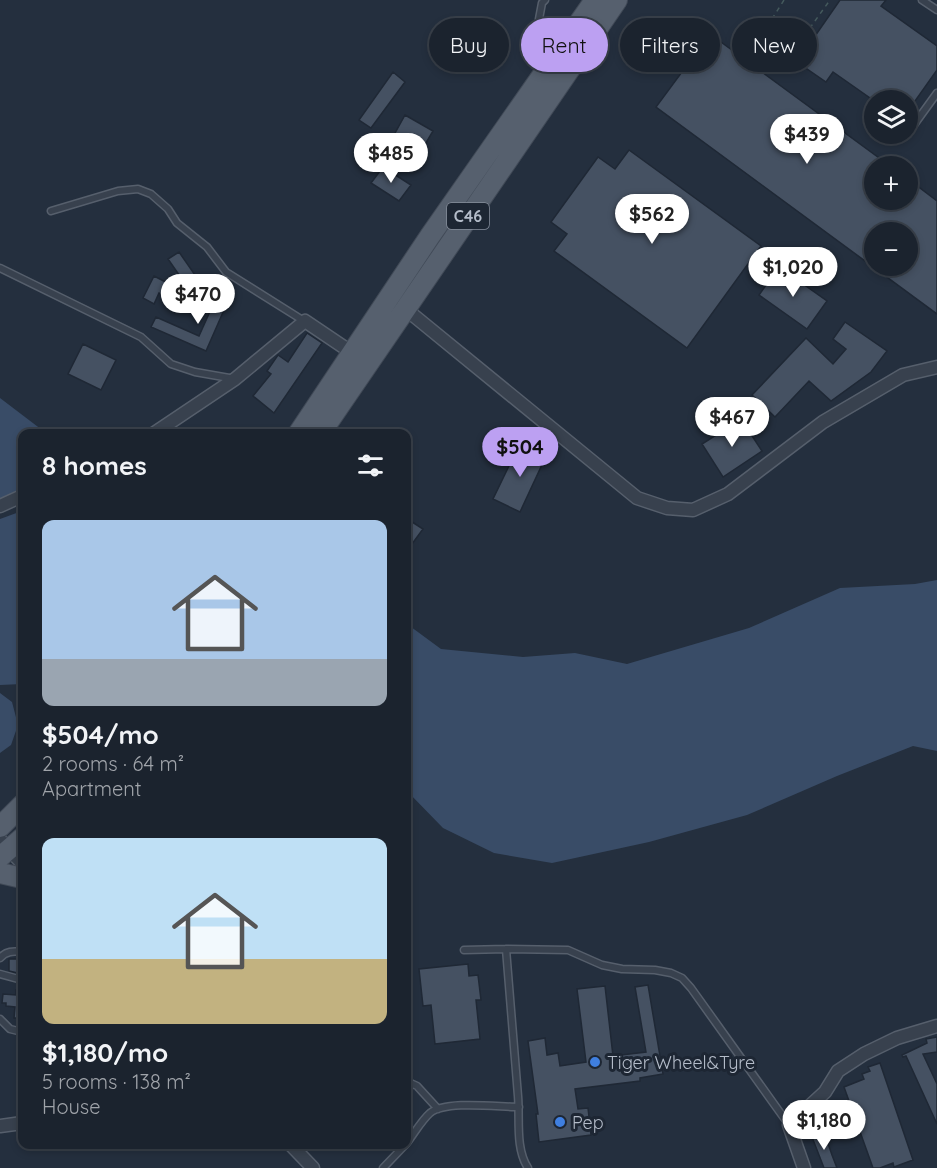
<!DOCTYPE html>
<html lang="en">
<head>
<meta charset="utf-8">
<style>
  :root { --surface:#1b232e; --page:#282f3a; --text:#f1f3f6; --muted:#a0a4aa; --line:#39404a; --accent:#bca0f2 }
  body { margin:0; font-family:Quicksand,sans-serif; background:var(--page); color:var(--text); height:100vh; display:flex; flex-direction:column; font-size:22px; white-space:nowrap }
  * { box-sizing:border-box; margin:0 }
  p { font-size:20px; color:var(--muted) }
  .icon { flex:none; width:33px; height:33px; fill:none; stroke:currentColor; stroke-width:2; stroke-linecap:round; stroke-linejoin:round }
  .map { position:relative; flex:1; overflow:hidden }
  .side { position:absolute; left:18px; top:429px; width:393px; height:720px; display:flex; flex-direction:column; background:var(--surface); border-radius:12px; box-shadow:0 3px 9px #0003,0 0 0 2px var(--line) }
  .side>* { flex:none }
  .banner { position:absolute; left:429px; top:18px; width:417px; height:54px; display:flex; gap:12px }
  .fabs { position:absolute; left:864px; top:90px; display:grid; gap:12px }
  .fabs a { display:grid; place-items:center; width:54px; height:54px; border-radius:50%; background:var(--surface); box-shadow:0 3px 9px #0003,0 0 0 2px var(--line); font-size:30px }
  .price { position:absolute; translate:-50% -51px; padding:0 14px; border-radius:21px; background:#fff; color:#222; font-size:20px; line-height:39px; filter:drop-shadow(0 2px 3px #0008) }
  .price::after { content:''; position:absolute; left:50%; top:36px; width:18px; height:14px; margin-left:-9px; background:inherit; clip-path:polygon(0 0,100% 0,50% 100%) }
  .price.on { background:var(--accent); color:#111 }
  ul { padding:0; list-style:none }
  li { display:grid; align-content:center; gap:12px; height:318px; padding:0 24px }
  li span { display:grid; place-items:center; height:186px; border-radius:12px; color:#555 }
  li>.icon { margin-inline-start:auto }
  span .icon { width:108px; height:108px; fill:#fffc; stroke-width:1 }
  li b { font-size:26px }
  h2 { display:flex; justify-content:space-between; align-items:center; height:72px; padding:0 24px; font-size:26px }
  .tag { padding:0 21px; border-radius:27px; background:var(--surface); box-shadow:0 3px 9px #0003,0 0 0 2px var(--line); font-size:21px; line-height:54px }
  .tag.on { background:var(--accent); color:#111 }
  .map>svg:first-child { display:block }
  .water { fill:#394c67 }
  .building { fill:#455162; stroke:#1f2835; stroke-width:1.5; fill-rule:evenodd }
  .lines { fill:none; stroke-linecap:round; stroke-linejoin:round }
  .lane-casing { stroke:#565f6c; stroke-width:9 }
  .street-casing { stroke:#565f6c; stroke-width:15 }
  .primary-casing { stroke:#414a57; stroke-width:22 }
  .path { stroke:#44595c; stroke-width:1.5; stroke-dasharray:4.5 4.5; stroke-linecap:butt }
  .lane { stroke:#38414e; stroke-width:6 }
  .street { stroke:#38414e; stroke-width:12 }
  .primary { stroke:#56606e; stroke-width:20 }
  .shop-dot { fill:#3f7fe0; stroke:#1d2633; stroke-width:2 }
  .labels { text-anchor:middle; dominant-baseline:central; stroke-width:6; stroke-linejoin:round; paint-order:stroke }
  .shield { fill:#1d2633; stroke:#878f9c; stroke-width:1.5 }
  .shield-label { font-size:16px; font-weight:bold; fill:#b4bcc9 }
  .poi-label { font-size:18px; fill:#b4bcc9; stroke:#1d2633; text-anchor:start }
</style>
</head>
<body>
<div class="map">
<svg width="937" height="1168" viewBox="0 0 937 1168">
  <rect width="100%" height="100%" fill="#242f3e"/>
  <path class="water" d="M 0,398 L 46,433 L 22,434 L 22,496 L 0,506 Z
    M 22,511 L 22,684 L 0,685 L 0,519 Z
    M 937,580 L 937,751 L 913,746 L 837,776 L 747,815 L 649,842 L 552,863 L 494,853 L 443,828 L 407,791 L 407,624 L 441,649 L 523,657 L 575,653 L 627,664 L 749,628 L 840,588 L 915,584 Z
    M 0,693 L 12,702 L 18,725 L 11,745 L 0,753 Z"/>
  <path class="building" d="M 840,0 L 886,0 L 881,6 L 937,46 L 937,70 L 908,111 L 908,100 L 873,100 L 833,72 L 826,82 L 797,62 Z
    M 710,34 L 890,166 L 874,166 L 874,200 L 908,200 L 908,179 L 937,201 L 937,314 L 656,107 ZM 874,232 L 908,232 L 908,266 L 874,266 Z
    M 393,72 L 405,82 L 371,128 L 359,120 Z
    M 405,115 L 433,131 L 423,148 L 394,135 Z
    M 629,150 L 761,246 L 687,348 L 554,251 L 567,234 L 551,222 L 598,157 L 615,169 Z
    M 383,167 L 411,185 L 399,201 L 371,183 Z
    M 179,252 L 195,275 L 184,282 L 168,259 Z
    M 779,267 L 827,301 L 807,329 L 759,295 Z
    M 154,276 L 185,292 L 179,303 L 159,293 L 154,304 L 143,298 Z
    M 220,289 L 231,294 L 206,351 L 151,327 L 156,317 L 199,336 Z
    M 845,322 L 887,351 L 871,372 L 831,401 L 809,381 L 775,417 L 752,395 L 806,338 L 833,364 L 846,349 L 833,339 Z
    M 307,333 L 322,343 L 274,413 L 253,396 L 271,374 L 267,371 L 278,355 L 288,362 Z
    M 83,344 L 116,360 L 101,390 L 68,374 Z
    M 741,419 L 762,451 L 723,477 L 702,444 Z
    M 520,443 L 546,456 L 520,512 L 493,499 Z
    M 406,518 L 423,529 L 412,544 L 406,540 Z
    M 9,959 L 22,959 L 22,974 L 9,971 Z
    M 468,964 L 469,976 L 478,975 L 481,1000 L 476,1000 L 480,1039 L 435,1044 L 431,1005 L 423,1006 L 419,969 Z
    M 648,985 L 663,1074 L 640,1078 L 640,1081 L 575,1089 L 578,1109 L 588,1108 L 591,1135 L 539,1142 L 536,1114 L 538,1114 L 528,1041 L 545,1038 L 547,1055 L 558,1053 L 560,1066 L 586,1062 L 577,989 L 605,986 L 613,1056 L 646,1052 L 635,987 Z
    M 16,990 L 22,990 L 22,1018 L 14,1018 L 15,1007 L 6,1006 L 6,1003 L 2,1003 L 3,994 L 16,995 Z
    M 937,1037 L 937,1052 L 923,1054 L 937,1084 L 937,1124 L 906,1056 L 903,1057 L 902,1055 L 927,1043 L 926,1039 Z
    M 880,1063 L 913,1160 L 894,1167 L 893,1163 L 880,1168 L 873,1168 L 844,1087 L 864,1079 L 862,1074 L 870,1071 L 868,1067 Z
    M 824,1132 L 832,1155 L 837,1168 L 824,1168 L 812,1137 Z"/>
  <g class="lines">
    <g class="lane-casing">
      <path id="lane" d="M 545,0 L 542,3 L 539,19 L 561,44
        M 922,0 L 937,10
        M 908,133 L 937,93
        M 51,211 L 118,191 L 138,189 L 151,194 L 168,209 L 177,223 L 207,247 L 226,272 L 304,321
        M 0,268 L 141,337 L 171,364 L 195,372 L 235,379
        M 506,949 C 510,998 514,1047 518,1096 C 520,1119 515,1148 528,1168
        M 464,950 L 506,949 L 568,950 L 602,965 L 622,969 L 655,970 L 671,973 L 682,978 L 691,988 L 789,1125
        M 0,958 C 6,951 13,951 22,952
        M 0,974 L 22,980
        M 0,1019 L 10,1029 L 22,1032
        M 406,1081 L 417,1086 L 438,1109
        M 406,1144 C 414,1134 421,1121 430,1113 C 446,1100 498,1107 519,1107
        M 383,1168 L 406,1144"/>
    </g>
    <g class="street-casing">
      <path id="street" d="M 402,306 L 637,498 L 667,508 L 693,510 L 728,494 L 823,422 L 903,375 L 937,367
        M 153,434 L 235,379 L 305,321 L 351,352
        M 0,506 L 22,496
        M 0,840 L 22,863
        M 0,1126 L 22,1123
        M 290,1144 L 313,1168
        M 804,1168 L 789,1125 L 825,1092 L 838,1071 L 864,1054 L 897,1038 L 937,1026"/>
    </g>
    <g class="primary-casing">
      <path id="primary" d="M 298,434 L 430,236 L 595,0
        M 320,434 L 617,0
        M 0,827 L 22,805
        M 0,857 L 22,838
        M 0,873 L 22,878"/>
    </g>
    <path class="path" d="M 784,0 L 772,19 L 770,27 C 778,37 789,45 802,39 L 830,0"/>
    <use href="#lane" class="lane"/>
    <use href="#street" class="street"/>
    <use href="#primary" class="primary"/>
  </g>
  <g class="shop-dot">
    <circle cx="595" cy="1062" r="6"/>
    <circle cx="560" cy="1122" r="6"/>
  </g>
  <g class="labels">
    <rect class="shield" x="447" y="203" width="42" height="26" rx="4.5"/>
    <g class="shield-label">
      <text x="468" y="216">C46</text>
    </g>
    <g class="poi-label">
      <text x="607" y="1062">Tiger Wheel&amp;Tyre</text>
      <text x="572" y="1122">Pep</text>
    </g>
  </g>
</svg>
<div class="fabs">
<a><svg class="icon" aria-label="layers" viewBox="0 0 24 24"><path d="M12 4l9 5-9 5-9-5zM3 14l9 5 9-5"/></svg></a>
<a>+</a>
<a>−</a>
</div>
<b class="price" style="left:807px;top:165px">$439</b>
<b class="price" style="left:391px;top:184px">$485</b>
<b class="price" style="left:652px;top:245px">$562</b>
<b class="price" style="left:793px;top:298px">$1,020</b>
<b class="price" style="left:198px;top:325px">$470</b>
<b class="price" style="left:732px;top:448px">$467</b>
<b class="price on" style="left:520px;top:478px">$504</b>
<b class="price" style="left:824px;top:1151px">$1,180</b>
<div class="banner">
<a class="tag">Buy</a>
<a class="tag on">Rent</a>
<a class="tag">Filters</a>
<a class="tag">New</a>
</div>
<section class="side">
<h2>8 homes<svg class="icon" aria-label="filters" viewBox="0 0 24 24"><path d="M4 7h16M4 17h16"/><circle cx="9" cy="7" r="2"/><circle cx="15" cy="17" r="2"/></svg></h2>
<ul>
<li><span style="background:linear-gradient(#a9c7e8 75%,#9aa5b1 0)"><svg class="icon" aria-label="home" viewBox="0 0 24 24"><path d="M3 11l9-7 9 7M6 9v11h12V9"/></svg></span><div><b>$504/mo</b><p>2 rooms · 64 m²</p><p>Apartment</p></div></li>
<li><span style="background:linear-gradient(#bfe0f5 65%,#c2b280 0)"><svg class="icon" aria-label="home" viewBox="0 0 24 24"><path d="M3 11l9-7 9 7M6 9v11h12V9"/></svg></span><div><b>$1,180/mo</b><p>5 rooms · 138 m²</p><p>House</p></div></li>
</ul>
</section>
</div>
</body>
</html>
